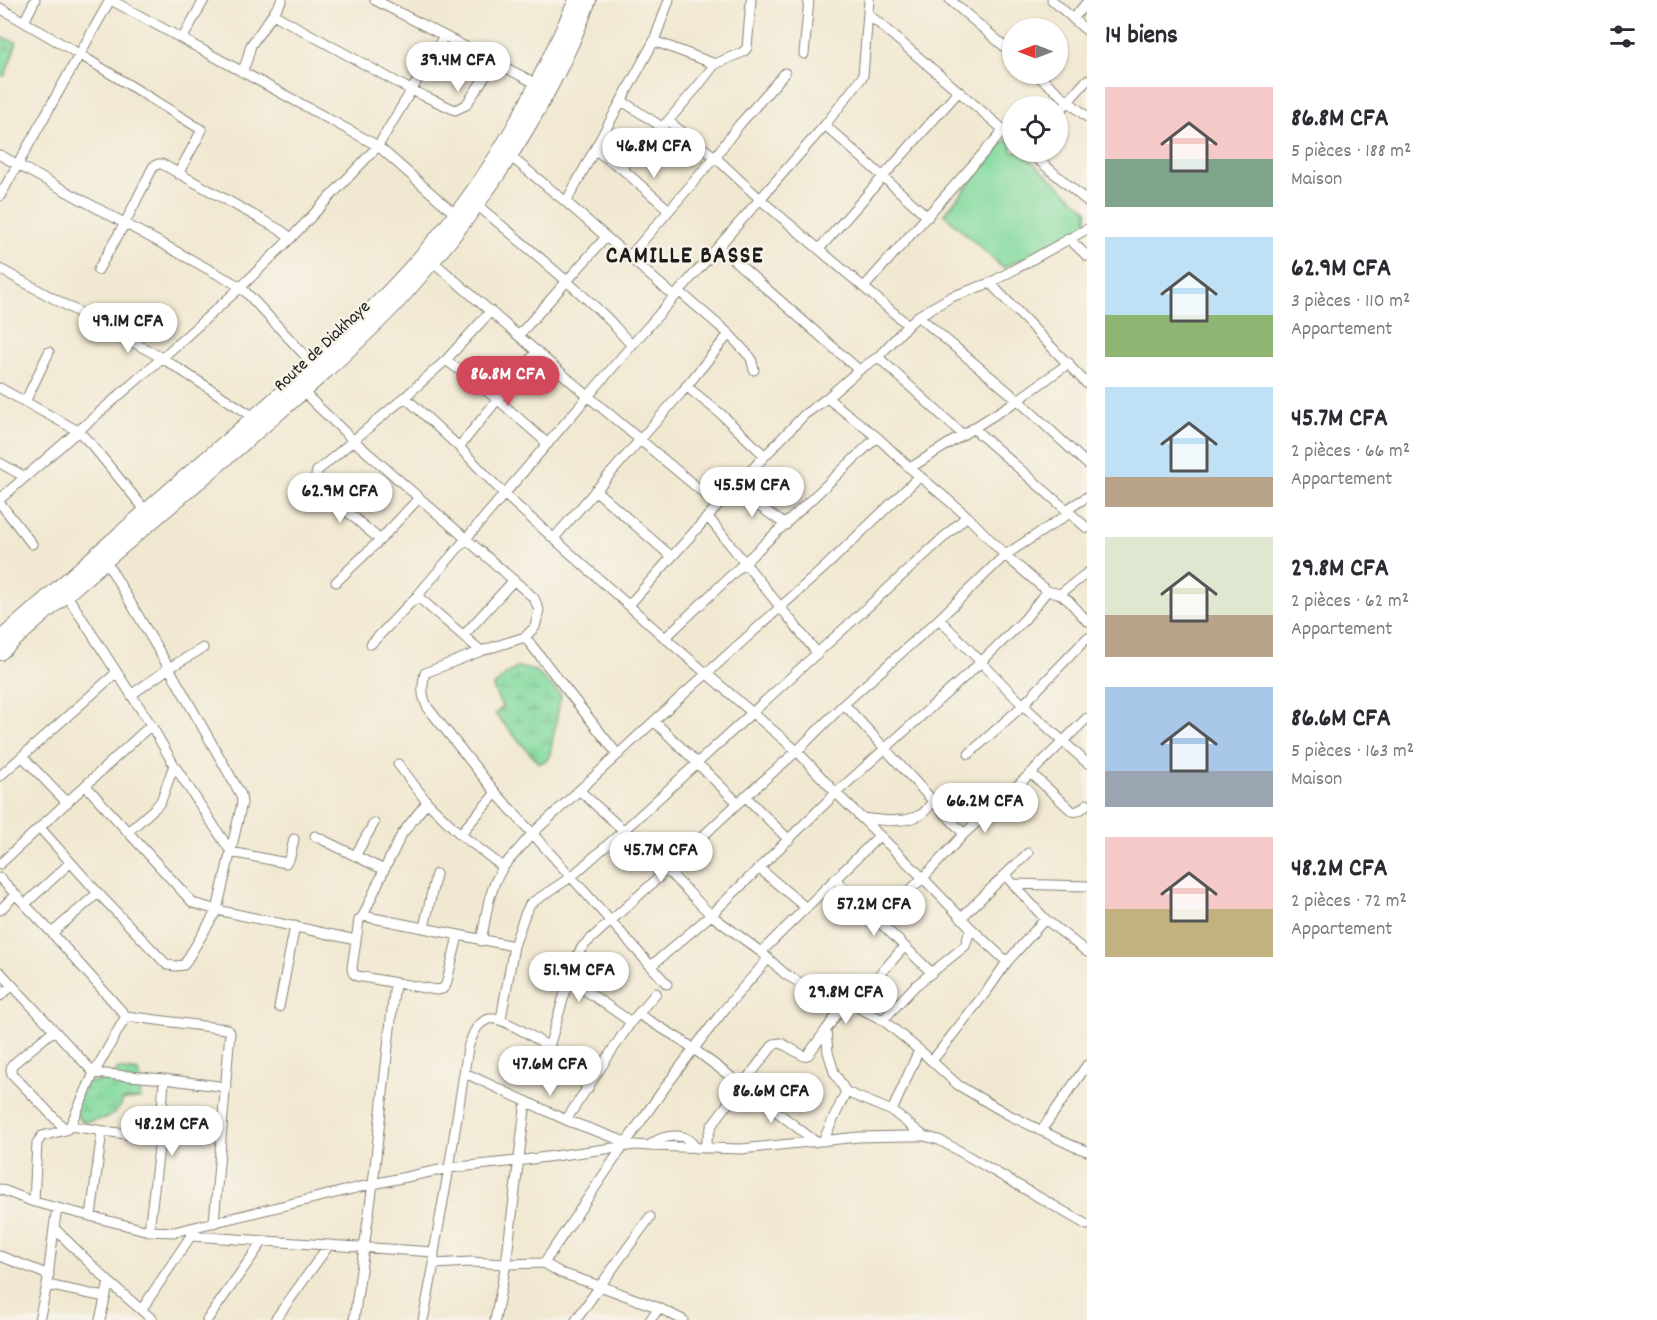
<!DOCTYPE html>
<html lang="fr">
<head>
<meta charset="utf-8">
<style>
  :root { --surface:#fff; --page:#f2f2f3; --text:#2b2b33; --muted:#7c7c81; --accent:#d1495b }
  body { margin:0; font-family:Dekko,sans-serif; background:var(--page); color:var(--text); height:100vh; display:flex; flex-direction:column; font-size:22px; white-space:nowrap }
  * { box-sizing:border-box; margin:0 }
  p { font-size:20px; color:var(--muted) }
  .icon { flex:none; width:33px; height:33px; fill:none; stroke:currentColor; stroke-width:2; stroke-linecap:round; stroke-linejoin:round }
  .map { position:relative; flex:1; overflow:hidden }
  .side { display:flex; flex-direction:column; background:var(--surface); width:570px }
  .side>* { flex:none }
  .needle { width:39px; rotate:270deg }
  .controls { position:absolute; left:1002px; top:18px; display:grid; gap:12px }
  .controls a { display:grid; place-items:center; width:66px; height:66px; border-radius:50%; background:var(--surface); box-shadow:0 2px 4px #0004; font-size:30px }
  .price { position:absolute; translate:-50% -51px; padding:0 14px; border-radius:21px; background:#fff; color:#222; font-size:20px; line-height:39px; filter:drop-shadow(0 2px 3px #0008) }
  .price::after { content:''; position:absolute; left:50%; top:36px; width:18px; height:14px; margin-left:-9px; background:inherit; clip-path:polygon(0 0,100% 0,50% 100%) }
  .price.active { background:var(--accent); color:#fff }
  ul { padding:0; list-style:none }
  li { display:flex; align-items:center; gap:18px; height:150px; padding:0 18px }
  li span { display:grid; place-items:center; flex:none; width:168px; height:120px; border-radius:0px; color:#555 }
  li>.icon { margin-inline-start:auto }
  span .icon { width:72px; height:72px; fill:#fffc; stroke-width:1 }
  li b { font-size:26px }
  h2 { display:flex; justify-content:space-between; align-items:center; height:72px; padding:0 18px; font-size:26px }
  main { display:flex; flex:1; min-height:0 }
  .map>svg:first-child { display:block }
  .wetland { fill:url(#wetland-marsh); stroke:#507b5e; stroke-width:1.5 }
  .pitch { fill:#83da9f; stroke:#507b5e; stroke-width:1.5 }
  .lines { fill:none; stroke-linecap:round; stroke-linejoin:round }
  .street-casing { stroke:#868276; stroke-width:11 }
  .primary-casing { stroke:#868276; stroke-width:16 }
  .street { stroke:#fff; stroke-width:9 }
  .primary { stroke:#fff; stroke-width:14 }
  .labels { text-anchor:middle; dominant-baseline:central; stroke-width:5; stroke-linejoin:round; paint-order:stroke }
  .street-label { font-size:18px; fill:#1c1c1c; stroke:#f7f3e8 }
  .district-label { font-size:24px; font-weight:bold; letter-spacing:1.5px; fill:#1c1c1c; stroke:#f7f3e8 }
</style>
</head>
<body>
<main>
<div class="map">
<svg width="1087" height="1320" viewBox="0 0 1087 1320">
  <defs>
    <pattern id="wetland-marsh" width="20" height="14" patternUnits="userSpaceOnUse" patternTransform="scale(1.5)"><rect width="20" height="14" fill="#83da9f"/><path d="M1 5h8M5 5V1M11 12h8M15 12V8" fill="none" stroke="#71ba88"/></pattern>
  </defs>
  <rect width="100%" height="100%" fill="#f7f3e8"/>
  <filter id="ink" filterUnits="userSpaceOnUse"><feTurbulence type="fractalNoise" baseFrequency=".0167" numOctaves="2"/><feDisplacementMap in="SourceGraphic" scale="12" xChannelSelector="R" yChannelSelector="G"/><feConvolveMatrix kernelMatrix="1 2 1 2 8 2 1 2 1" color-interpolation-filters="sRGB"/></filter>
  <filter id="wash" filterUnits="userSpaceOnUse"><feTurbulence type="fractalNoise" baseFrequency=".008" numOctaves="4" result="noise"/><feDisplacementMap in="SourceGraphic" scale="24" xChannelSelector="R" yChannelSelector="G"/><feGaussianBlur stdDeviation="1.35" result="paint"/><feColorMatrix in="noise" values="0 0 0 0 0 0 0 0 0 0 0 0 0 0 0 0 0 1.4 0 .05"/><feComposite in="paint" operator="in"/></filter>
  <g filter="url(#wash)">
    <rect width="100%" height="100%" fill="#f1e8d1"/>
    <path class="wetland" d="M 0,37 L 17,42 L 5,76 L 0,75 Z
      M 518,667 L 535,671 L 561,695 L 550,754 L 547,760 L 539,763 L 495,714 L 502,707 L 493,687 L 506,675 Z
      M 119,1069 L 138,1072 L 142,1081 L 140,1099 L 123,1100 C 116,1120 103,1119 83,1122 L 73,1111 L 87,1082 C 103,1083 108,1078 119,1069 Z"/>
    <path class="pitch" d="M 1007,139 L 1012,144 L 1012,152 L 1021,152 L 1087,210 L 1087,227 L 1003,268 L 944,214 Z"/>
  </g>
  <g filter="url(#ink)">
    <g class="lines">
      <g class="street-casing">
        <path id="street" d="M 111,0 L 378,146 L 455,214
          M 375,0 L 537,84
          M 950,0 L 1012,53
          M 1052,0 L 1087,31
          M 0,8 L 79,54 L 202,130 L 178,174
          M 273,14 L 411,90 L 455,110 L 466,105 L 495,62
          M 868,14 L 1012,137
          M 1073,19 L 1087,2
          M 24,22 L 35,0
          M 182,39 L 204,0
          M 654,41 L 715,64
          M 804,54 L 809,0
          M 242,72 L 247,60 L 251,45 L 273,14 L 282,0
          M 1036,74 L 1087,117
          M 622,101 L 662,127
          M 1058,113 L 1087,80
          M 668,121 L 715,157 L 761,200 L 908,325
          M 825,125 L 928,217
          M 595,150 L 621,168 L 669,210
          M 1029,152 L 1087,201
          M 0,155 L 241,287 L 313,364
          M 510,156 L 566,202 L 675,297
          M 621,168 L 668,121 L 698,86 L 715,64 L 743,52 L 747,48 L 751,0
          M 0,196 L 110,0
          M 566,202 L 654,41 L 669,0
          M 477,205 C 520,241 563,276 604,315 C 614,324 622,336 632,345
          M 1068,238 L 1087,256
          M 719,247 L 859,370
          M 819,249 L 959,91
          M 629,257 L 715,157 L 739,125 L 785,73
          M 430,259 L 589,397 L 718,505
          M 0,269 L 162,358 L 257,419
          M 98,270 L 125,223 L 153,167 L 158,164 L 162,164 L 282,231 L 291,238
          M 990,283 L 1087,384
          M 864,287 L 1004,130
          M 680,292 L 729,334 L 751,358 L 754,370
          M 918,316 L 1018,400 L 1087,464
          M 519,335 L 606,237
          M 878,357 L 962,434
          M 446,360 L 497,399 L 548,444
          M 686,386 L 721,414 L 765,456
          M 0,388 L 78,431 L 91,444 L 146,511
          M 303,392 L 353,440 L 534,598 L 539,610 L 535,627 L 525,637 L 481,651 L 425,673 C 422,686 421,695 428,708 L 496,793 L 460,834
          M 405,397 L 459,447 L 505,495 L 665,638 L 797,751 L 836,793 L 923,878 L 971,928 L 1007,962
          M 827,398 L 877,437 L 910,468 L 967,516 L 1005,555 L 1047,591 L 1060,594 L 1069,601 L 1087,621
          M 25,402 L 49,352
          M 973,428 L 1087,528
          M 459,447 L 537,351
          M 0,463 L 25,477
          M 910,468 L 1018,400 L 1069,363
          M 734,489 L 786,525
          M 595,490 L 672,557
          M 0,499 L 162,358 L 241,287 L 291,238 L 378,146 L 444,36
          M 0,503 L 32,544
          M 1066,510 L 1087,497
          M 708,517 L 818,654
          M 554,538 L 681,393 L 729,334
          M 380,540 L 319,487 L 315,480 L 317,471 L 405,397 L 446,360 L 491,311
          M 336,582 L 380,540 L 419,498
          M 66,594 L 151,725 L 174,765 L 231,852 L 286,863 L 290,857 L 294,839
          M 1060,594 L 1087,573
          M 417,596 L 481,651
          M 629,605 L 718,505 L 804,415 L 827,398 L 859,370 L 878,357 L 908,325 L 918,316 L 951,297 L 990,283 L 1087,229
          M 939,619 L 1023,705 L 1087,763
          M 463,636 L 514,580
          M 525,637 L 618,755
          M 665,638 L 877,437
          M 371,644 L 417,596 L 632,345 L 825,125 L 863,76 L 869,0
          M 131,695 L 169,668 L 203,648
          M 844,704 L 933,801
          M 654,721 L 738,803
          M 969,754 L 1020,708 L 1087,638
          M 22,756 L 67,803
          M 398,764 L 427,802 L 460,834 L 503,867
          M 1031,773 L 1072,811 C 1079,813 1082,808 1087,804
          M 0,776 L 116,673
          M 86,786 L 193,903 L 217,910 L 356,940
          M 579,790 L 667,870 L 711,915 L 761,952 L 785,974 L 824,997 L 853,1005 L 883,1020 L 924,1054 L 958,1085 L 1007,1114 L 1073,1146 L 1087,1151
          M 496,793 L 667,984
          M 745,796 L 789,840
          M 427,802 L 402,834 L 384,870 L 363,916 L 359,920 L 352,968 L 353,973 L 357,976 L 436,990 L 442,989 L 446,985 L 458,936
          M 862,818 C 880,820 903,824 920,815 C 925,813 929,806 933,801 L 964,834
          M 40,828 L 98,893 L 167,965 L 176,966 L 184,965 L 217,910 L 242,803 L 241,795 L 169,668 L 106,561
          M 128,832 L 156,807 L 161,801 L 174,765
          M 315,836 L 384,870
          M 355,856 L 374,823
          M 0,864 L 151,725
          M 759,868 L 806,908
          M 1005,875 L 1028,853
          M 0,878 L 52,933 L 126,1016 L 226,1029 L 230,1032 L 214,1223
          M 835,879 L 932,973
          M 1013,884 L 1087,886
          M 25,904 L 70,863
          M 0,910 L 15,895
          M 363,916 L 514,946
          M 961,918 L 1005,875 L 1045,919 L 1087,952
          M 877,920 L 923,878 L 964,834 L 1031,773 L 1087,718
          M 424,928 L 436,874
          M 52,933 L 98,893
          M 481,941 L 489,900 L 495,882 L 503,867 L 532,834 L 654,721 L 825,567 L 920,476
          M 761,952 L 879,836
          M 651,966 L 711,915 L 836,793 L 980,663 L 1024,620 L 1047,591
          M 0,972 L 94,1073 L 164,1079 L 226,1087
          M 569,979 L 575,959 L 583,946 L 667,870 L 738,803 L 797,751 L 844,704 L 939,619 L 1005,555 L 1070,513
          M 0,996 L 12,986
          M 853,1005 L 904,947
          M 279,1007 L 295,926
          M 638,1014 L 683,1041 L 742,1085 L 712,1125 L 704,1148
          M 501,1019 L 514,946 L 525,914 L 530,904 L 571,877 L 623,831 L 967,516
          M 883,1020 L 915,986 L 965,946 L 971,928
          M 54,1030 L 12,1065 L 11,1069 L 12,1074 L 66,1130
          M 826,1030 L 845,1003
          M 549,1047 L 569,979 L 631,1022
          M 932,1061 L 989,988 L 1007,962 L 1045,919
          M 465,1073 L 566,1120 L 626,1142
          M 892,1111 L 919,1050
          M 566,1120 L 631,1022 L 656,993
          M 70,1126 L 160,1139
          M 1041,1131 L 1087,1065
          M 823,1141 L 846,1092
          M 816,1142 L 742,1085 L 774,1044 L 781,1043 L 804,1056 L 808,1055 L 826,1030 L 828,1052 L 834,1072 L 846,1092 L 892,1111 L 924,1136
          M 649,1146 L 741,1149 L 859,1137 L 907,1136 L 924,1136 L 939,1140 L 954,1148 L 1087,1225
          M 0,1189 L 34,1202 L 149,1231 L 174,1232 L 373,1184 L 449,1168 L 517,1161 L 635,1145 L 649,1146 C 658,1137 678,1132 689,1140 C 690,1140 695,1147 696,1148
          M 34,1202 L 37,1143 L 42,1136 L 66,1130 L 70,1126 L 94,1073 L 126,1016
          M 57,1208 L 54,1228 L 109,1282 L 153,1320
          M 91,1216 L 102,1131
          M 650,1217 L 600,1286 L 659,1308 L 683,1320
          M 149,1231 L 160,1139 L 164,1079
          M 191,1236 L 434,1252
          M 0,1256 L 49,1275
          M 544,1263 C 600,1180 655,1097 717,1019 C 733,998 751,979 768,959
          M 434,1264 L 470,1262 L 506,1264 L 544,1263 L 561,1273 L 600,1286 L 576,1320
          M 47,1285 L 105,1297
          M 142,1309 L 194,1231
          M 39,1320 L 47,1285 L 54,1228
          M 100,1320 L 109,1282
          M 207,1320 L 263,1241
          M 275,1320 L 329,1245
          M 354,1320 L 373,1184 L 395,983
          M 423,1320 L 434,1264 L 434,1252 L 449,1168 L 468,1048 C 472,1036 476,1023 489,1019 C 502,1015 554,1049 565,1060 C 574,1068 581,1079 588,1089
          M 495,1320 L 506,1264 L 526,1101
          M 650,1320 L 659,1308"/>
      </g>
      <g class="primary-casing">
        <path id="primary" d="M 0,639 C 74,574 147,509 222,445 C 309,369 395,296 465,202 C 511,141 545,70 576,0
          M 0,653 C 80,581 163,513 244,443 C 295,399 345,356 392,308 C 413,286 432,262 451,239 C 507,167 558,86 589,0"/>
      </g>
      <use href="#street" class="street"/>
      <use href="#primary" class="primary"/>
    </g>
  </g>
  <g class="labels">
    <g class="street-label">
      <text transform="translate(323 347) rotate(-43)">Route de Diakhaye</text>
    </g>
    <g class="district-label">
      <text x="685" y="257">CAMILLE BASSE</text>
    </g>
  </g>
</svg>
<div class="controls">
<a><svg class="needle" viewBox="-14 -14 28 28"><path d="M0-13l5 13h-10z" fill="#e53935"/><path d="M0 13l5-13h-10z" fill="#7c7c81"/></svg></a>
<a><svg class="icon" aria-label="locate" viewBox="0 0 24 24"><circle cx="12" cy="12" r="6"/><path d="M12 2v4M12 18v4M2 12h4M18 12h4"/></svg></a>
</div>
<b class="price" style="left:458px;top:93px">39.4M CFA</b>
<b class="price" style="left:654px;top:179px">46.8M CFA</b>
<b class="price" style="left:128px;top:354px">49.1M CFA</b>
<b class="price active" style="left:508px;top:407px">86.8M CFA</b>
<b class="price" style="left:752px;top:518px">45.5M CFA</b>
<b class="price" style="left:340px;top:524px">62.9M CFA</b>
<b class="price" style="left:985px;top:834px">66.2M CFA</b>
<b class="price" style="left:661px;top:883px">45.7M CFA</b>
<b class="price" style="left:874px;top:937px">57.2M CFA</b>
<b class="price" style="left:579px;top:1003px">51.9M CFA</b>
<b class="price" style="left:846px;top:1025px">29.8M CFA</b>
<b class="price" style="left:550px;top:1097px">47.6M CFA</b>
<b class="price" style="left:771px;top:1124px">86.6M CFA</b>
<b class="price" style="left:172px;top:1157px">48.2M CFA</b>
</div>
<section class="side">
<h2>14 biens<svg class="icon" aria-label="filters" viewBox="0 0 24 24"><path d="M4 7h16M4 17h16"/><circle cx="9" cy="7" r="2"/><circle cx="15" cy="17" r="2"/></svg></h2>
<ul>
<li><span style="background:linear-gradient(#f6c9c9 60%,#7fa58c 0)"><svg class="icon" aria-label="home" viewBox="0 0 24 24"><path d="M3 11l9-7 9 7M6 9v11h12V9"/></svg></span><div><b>86.8M CFA</b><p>5 pièces · 188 m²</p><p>Maison</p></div></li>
<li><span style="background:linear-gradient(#bfe0f5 65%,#8fb573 0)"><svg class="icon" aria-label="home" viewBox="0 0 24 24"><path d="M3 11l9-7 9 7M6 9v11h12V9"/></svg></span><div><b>62.9M CFA</b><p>3 pièces · 110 m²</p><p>Appartement</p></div></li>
<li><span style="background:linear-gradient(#bfe0f5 75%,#b9a48a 0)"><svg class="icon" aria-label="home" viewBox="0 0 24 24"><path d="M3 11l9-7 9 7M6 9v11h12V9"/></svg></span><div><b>45.7M CFA</b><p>2 pièces · 66 m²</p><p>Appartement</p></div></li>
<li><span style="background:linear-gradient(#dfe7d0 65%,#b9a48a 0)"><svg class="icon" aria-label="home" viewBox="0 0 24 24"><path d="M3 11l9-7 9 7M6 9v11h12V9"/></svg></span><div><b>29.8M CFA</b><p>2 pièces · 62 m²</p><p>Appartement</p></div></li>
<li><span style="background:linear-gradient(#a9c7e8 70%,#9aa5b1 0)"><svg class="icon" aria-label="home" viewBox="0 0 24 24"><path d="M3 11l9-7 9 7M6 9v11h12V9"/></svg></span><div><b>86.6M CFA</b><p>5 pièces · 163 m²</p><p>Maison</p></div></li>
<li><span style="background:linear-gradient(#f6c9c9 60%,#c2b280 0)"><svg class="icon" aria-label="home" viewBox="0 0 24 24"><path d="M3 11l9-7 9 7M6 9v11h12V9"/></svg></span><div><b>48.2M CFA</b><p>2 pièces · 72 m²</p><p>Appartement</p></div></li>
</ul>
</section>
</main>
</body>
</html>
